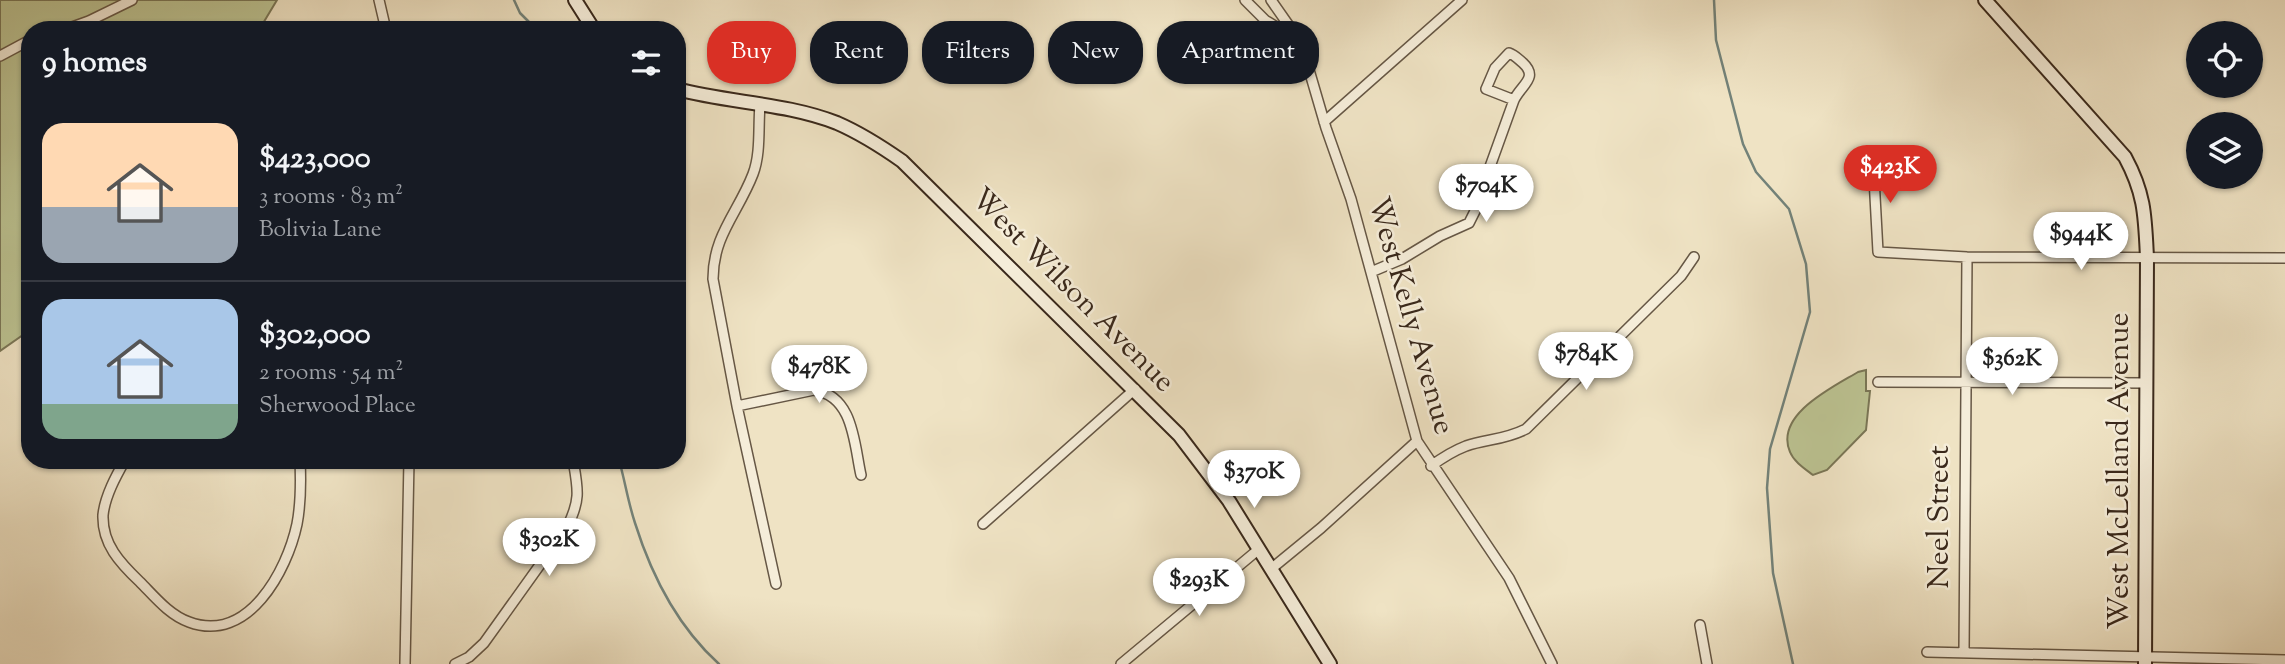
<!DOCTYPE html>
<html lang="en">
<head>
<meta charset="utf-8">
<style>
  :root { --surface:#171b24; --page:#242831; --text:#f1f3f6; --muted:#9ea1a6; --line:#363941; --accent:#d93025 }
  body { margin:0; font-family:"Sorts Mill Goudy",serif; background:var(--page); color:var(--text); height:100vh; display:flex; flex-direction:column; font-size:26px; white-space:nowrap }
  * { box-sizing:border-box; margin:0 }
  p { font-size:23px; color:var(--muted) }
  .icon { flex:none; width:38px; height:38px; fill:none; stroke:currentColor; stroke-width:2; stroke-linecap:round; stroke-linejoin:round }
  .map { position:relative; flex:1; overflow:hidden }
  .sheet { position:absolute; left:21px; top:21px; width:665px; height:448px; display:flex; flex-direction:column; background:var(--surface); border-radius:28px; box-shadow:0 2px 5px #0004 }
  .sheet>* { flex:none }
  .banner { position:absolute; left:707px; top:21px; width:665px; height:63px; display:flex; gap:14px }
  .tools { position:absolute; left:2186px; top:21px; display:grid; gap:14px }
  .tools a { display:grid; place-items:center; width:77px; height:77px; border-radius:50%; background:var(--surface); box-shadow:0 2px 5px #0004; font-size:35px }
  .price { position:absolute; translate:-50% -60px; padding:0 16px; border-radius:24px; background:#fff; color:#222; font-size:23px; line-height:46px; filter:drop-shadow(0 2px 4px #0008) }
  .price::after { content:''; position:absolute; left:50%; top:42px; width:21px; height:16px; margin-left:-10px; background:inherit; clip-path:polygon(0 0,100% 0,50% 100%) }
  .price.active { background:var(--accent); color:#fff }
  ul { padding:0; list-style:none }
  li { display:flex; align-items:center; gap:21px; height:175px; padding:0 21px }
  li+li { border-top:2px solid var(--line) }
  li span { display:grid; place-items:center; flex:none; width:196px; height:140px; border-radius:21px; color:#555 }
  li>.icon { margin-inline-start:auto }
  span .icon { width:84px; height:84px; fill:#fffc; stroke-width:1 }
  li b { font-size:30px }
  h2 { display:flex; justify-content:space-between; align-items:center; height:84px; padding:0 21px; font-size:30px }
  .pill { padding:0 24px; border-radius:28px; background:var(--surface); box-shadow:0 2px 5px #0004; font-size:24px; line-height:63px }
  .pill.active { background:var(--accent); color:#fff }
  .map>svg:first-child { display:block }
  .green { fill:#bcc392; stroke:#7a7656; stroke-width:2 }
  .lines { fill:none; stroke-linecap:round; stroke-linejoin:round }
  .stream { stroke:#738279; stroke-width:2.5 }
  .street-casing { stroke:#665745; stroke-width:12 }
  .secondary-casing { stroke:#39281b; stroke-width:16 }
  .street { stroke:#f5edd9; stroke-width:9 }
  .secondary { stroke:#f5edd9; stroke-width:12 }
  .labels { text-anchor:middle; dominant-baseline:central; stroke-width:5; stroke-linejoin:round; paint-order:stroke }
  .street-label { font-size:30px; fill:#39281b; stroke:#f5edd9 }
</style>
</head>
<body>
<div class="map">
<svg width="2285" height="664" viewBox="0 0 2285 664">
  <rect width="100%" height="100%" fill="#efe3c4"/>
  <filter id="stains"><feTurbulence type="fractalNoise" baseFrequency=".00286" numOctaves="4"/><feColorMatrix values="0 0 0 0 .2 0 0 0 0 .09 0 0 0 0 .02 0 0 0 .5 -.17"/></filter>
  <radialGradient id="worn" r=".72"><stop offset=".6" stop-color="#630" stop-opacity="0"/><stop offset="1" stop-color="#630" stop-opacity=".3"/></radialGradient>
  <path class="green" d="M 0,0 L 277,0 L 259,30 L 30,30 L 30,330 L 0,351 Z
    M 1866,370 L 1866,391 L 1870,391 L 1866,430 L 1827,470 L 1813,475 C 1805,469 1794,462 1790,452 C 1774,415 1833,387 1858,372 Z"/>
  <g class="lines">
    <path class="stream" d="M 514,0 L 520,13 L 537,30
      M 1714,0 L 1716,40 L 1743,144 L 1756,172 L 1789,209 L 1806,264 L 1810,312 L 1770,449 L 1767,488 L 1773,573 L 1793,664
      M 619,460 C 625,481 628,502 635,523 C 652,577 677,626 719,664"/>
    <g class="street-casing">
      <path id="street" d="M 379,0 L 386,30
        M 1245,0 L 1265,20 L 1296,39
        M 1271,0 L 1292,30 L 1307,63 L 1326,128 L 1351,199 L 1417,441 L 1509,578 L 1552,664
        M 64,30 L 89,21 L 132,0
        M 1509,53 C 1515,55 1518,59 1523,63 C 1539,78 1521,85 1514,100 L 1486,89 L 1495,68 Z
        M 0,56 L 30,40
        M 760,105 C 758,127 761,153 753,174 C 738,213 713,235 713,279 L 737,406 L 776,584
        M 1324,122 L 1462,0
        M 1873,159 L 1878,252 L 1967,257 L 2285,258
        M 1371,272 L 1402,259 L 1440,236 L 1469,223 L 1482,197 L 1487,175 L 1514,100
        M 1878,382 L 2146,383
        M 737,406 L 814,390 C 854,396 854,444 861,475
        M 125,460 C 116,476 105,496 103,515 C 102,544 120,563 140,582 C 154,596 169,615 189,622 C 248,644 287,571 297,524 C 301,503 301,482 300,460
        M 1431,466 C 1442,458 1453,451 1466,446 C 1487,439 1504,440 1526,429 L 1681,276 L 1694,257
        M 983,524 L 1135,389
        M 1271,569 L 1321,528 L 1417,441
        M 1700,625 L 1707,664
        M 1927,652 L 2285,660
        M 1964,652 L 1967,257
        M 405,664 L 409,460
        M 455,664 L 469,657 L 484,643 L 567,527 C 581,500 578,489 573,460
        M 1121,664 L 1259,549"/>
    </g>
    <g class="secondary-casing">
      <path id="secondary" d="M 575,0 L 594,30
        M 1985,0 L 2125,157 C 2145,194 2145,216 2147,258 L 2145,664
        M 677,89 C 729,103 786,103 837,123 C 860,133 882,147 902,161 L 1179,435 L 1229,501 L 1330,664"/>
    </g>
    <use href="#street" class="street"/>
    <use href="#secondary" class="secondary"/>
  </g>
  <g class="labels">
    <g class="street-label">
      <text transform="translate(1072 291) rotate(45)">West Wilson Avenue</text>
      <text transform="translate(1410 316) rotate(74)">West Kelly Avenue</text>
      <text transform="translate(2120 471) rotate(-90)">West McLelland Avenue</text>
      <text transform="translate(1940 517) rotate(-90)">Neel Street</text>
    </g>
  </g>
  <rect width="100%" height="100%" filter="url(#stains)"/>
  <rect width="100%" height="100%" fill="url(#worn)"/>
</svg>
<div class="tools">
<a><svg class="icon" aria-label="locate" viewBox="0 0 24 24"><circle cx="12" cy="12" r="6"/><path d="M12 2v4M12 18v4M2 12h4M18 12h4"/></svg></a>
<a><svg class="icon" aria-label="layers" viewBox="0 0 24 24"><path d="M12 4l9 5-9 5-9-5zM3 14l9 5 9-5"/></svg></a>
</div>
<b class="price active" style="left:1890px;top:205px">$423K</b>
<b class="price" style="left:1486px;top:224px">$704K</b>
<b class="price" style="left:2081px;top:272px">$944K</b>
<b class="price" style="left:1586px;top:392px">$784K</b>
<b class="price" style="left:2012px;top:397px">$362K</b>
<b class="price" style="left:819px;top:405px">$478K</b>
<b class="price" style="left:1254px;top:510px">$370K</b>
<b class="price" style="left:549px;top:578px">$302K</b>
<b class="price" style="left:1199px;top:618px">$293K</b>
<div class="banner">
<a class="pill active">Buy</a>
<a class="pill">Rent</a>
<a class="pill">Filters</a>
<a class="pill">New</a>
<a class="pill">Apartment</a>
</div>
<section class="sheet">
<h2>9 homes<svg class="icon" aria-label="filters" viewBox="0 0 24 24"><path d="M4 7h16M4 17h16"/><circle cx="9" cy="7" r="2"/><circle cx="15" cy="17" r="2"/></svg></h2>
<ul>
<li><span style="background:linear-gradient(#ffd9b3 60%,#9aa5b1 0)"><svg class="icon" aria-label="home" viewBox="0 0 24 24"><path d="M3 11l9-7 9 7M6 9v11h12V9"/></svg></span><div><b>$423,000</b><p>3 rooms · 83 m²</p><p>Bolivia Lane</p></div></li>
<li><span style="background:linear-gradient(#a9c7e8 75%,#7fa58c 0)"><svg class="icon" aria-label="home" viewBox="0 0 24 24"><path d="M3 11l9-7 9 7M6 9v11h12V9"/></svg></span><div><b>$302,000</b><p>2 rooms · 54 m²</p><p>Sherwood Place</p></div></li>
</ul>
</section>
</div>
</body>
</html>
